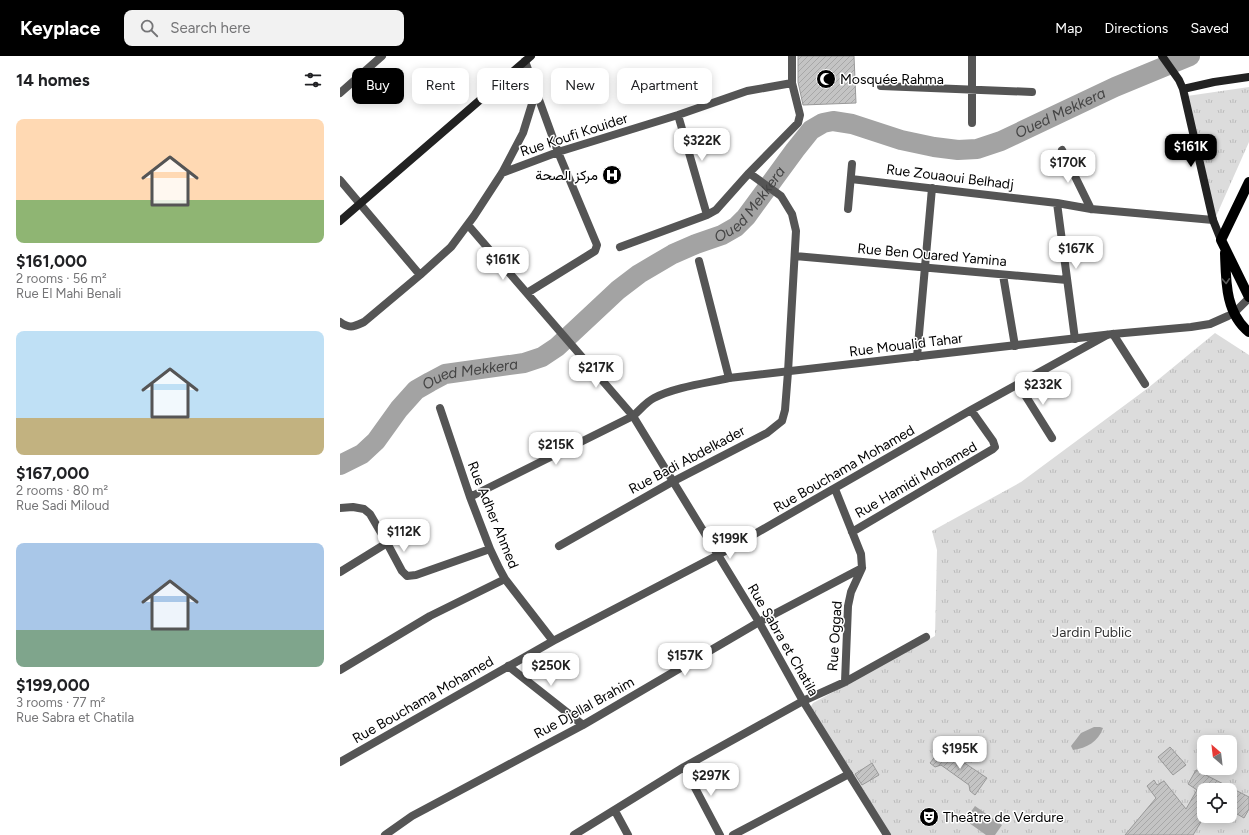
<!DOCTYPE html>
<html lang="en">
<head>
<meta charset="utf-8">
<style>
  :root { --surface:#fff; --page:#f2f2f2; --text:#202124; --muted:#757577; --accent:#000 }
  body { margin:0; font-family:Figtree,Vazirmatn,sans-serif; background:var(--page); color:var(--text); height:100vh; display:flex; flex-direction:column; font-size:15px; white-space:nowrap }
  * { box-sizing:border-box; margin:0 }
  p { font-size:13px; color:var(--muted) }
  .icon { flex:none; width:22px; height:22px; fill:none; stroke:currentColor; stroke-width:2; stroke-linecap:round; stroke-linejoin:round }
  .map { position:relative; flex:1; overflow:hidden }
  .details { display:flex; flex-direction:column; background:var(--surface); width:340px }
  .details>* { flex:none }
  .top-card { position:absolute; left:12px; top:12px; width:380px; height:36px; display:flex; gap:8px }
  .needle { width:26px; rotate:332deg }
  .buttons { position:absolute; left:857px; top:679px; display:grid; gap:8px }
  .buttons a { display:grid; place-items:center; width:40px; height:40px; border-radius:8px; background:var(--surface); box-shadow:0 2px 10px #0003; font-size:20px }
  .price { position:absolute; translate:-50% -34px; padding:0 9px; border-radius:8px; background:#fff; color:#222; font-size:13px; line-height:26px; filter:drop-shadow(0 1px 2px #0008) }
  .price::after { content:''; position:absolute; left:50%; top:24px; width:12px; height:9px; margin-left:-6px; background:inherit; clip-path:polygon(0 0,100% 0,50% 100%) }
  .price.selected { background:var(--accent); color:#fff }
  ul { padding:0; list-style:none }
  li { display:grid; align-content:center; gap:8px; height:212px; padding:0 16px }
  li span { display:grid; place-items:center; height:124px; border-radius:8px; color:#555 }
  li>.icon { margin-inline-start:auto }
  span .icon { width:72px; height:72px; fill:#fffc; stroke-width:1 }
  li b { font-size:17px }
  h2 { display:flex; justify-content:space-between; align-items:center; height:48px; padding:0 16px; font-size:17px }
  .pill { padding:0 14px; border-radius:8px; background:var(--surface); box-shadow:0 2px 10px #0003; font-size:14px; line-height:36px }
  .pill.selected { background:var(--accent); color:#fff }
  header { display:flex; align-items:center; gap:24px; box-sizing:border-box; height:56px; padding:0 20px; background:var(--accent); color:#fff }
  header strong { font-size:19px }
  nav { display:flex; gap:22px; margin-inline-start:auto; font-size:14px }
  .search { width:280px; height:36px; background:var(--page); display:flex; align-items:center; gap:10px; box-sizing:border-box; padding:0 14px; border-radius:8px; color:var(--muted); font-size:15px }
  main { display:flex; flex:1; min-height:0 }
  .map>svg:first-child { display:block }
  .park { fill:url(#park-tufts); fill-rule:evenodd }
  .water { fill:#a3a3a3 }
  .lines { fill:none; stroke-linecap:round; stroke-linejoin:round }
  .river { stroke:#a3a3a3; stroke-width:20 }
  .building { fill:url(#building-hatch); stroke:#999 }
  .minor { stroke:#555; stroke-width:8 }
  .tertiary { stroke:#555; stroke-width:8 }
  .secondary { stroke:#222; stroke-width:8 }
  .primary { stroke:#000; stroke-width:10 }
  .oneway { stroke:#595959 }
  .labels { text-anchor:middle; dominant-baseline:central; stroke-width:3; stroke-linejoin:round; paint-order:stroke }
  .poi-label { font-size:14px; fill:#000; stroke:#fff; text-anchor:start }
  .street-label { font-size:14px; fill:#000; stroke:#fff }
  .park-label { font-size:14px; fill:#333; stroke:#fff }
  .water-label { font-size:15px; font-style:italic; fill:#444; stroke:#fff }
</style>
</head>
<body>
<header>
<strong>Keyplace</strong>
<div class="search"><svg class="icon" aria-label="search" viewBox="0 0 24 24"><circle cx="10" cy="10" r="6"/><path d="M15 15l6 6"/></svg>Search here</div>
<nav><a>Map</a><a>Directions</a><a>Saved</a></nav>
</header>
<main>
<section class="details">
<h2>14 homes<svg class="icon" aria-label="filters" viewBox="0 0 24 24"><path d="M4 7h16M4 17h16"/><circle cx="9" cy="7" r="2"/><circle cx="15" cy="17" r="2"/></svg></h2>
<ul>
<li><span style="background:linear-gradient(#ffd9b3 65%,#8fb573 0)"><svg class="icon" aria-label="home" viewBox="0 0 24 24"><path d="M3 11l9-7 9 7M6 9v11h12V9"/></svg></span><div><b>$161,000</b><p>2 rooms · 56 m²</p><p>Rue El Mahi Benali</p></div></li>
<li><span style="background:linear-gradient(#bfe0f5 70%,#c2b280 0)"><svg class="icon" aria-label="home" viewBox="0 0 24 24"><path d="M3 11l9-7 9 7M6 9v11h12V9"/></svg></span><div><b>$167,000</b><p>2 rooms · 80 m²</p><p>Rue Sadi Miloud</p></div></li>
<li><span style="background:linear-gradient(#a9c7e8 70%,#7fa58c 0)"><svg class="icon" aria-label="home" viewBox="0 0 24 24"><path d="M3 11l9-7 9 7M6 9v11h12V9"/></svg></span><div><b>$199,000</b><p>3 rooms · 77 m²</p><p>Rue Sabra et Chatila</p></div></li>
</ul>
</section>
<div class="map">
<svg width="909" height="779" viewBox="0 0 909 779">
  <defs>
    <pattern id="park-tufts" width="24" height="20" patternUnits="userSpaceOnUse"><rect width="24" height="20" fill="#dcdcdc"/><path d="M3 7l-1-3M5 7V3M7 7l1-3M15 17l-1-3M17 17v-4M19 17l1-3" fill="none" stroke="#bbb"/></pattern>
    <pattern id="building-hatch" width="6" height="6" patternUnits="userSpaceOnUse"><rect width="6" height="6" fill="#c4c4c4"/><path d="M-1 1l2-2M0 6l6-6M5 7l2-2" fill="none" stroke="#a7a7a7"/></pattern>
  </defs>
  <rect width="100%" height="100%" fill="#fff"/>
  <path class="park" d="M 909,31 L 909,86 L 874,165 L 847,40 Z
    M 875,277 L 909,299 L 909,779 L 545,779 L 470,652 L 473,647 L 595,580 L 597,494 L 592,475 L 681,426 L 808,332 ZM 864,686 L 890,686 L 890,712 L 864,712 ZM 864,734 L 890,734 L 890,760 L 864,760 Z"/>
  <path class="water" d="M 754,671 L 760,671 L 763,672 C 758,686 747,692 733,694 L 731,690 L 741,677 Z
    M 635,750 L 662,769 L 655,779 L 646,779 L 625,764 Z"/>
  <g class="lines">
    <path class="river" id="s1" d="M 0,409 L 22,398 L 36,385 L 59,353 L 76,334 L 90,326 L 105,318 L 184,307 L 202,301 L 217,291 L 278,234 L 299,218 L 333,198 L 356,188 L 382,179 L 396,171 L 406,161 L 455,94 L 471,74 L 483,67 L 493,65 L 512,68 L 561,84 L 594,91 L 618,94 L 637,93 L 661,85 L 775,31 L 850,0"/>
  </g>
  <path class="building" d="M 458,0 L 514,0 L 516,47 L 463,49 L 458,26 Z
    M 830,691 L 846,709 L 833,719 L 818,701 Z
    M 602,692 L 647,722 L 635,739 L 630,735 L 629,729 L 601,709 L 595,711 L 590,707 Z
    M 532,707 L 539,719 L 522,729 L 515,718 Z
    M 856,714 L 909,741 L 909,753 L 904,762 L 890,754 L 890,734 L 864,734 L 864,761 L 853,779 L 785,779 L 816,742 L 807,730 L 814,724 L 817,729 L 824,725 L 846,753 L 857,734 L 848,728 Z"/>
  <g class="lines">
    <path class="minor" d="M 185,5 L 218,96 L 257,189 L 255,195 L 187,237
      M 541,30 L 692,36
      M 0,37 L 42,0
      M 338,59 L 367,159
      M 632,67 L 632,0
      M 722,94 L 751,153
      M 162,117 L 218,96 L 338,59 L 407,35 L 452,27
      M 511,123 L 717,147 L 751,153 L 873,164
      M 0,124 L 80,219
      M 717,147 L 735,283
      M 508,153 L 512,108
      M 128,169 L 293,360 L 130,441
      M 280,191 L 367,159 L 376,154 L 409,117 L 458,67 L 460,59 L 452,27 L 452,0
      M 455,200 L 727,224
      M 359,205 L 389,322
      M 663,219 L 675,290
      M 0,266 C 10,273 13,271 24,266 L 80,219 L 111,191 L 134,160 L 162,117 L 183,77 L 196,35
      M 773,278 L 805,328
      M 577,301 L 592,132
      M 678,328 L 712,382
      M 100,352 L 130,441 L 150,493 L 159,512 L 165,523 L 213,585
      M 0,452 L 13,451 L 24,453 L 30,458 L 47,487 L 62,515 L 67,520 L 76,519 L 150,493
      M 512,476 L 653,393 L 655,391 L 653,385 L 631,354
      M 219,490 L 332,426 L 427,377 L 442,365 L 445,354 L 448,316 L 456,175 L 452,158 L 441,140 L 409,117
      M 0,516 L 47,487
      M 168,610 L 243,669
      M 0,614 L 90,560 L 165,523
      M 505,626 L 508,550 L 511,536 L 522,512
      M 0,706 L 213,585 L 378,499 L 631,354 L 767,279
      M 344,711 L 380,779
      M 275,755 L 288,779
      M 45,779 L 72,760 L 243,669 L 419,566 L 522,512 L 521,498 L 495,433
      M 234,779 L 344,711 L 463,645 L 505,626 L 586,581
      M 393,779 L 509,718"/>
    <path class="tertiary" d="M 547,779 L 463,645 L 419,566 L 293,360 C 300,354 306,346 314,342 C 335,331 367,327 389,322 L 773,278 L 851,271 L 870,268 L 888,260 L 894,257 L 909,242"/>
    <path class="secondary" d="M 822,0 L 839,24 L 843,33 L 873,164 L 881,184
      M 843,33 L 874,26 L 909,21
      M 0,165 L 191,0"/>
    <path class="primary" d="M 909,126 L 881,184 L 909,241
      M 885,197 C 886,224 885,257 909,276"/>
  </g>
  <defs><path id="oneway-chevron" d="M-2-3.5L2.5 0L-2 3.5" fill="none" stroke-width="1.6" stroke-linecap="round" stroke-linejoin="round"/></defs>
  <use class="oneway" href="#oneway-chevron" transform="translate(886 225) rotate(87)"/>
  <defs>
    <g id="mosque-disc" transform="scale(1)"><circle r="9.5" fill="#000" stroke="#fff"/><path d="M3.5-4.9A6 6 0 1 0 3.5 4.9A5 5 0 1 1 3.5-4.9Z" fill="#fff"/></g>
    <g id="hospital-disc" transform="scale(1)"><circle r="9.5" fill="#000" stroke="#fff"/><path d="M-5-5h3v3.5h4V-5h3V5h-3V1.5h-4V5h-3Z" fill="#fff"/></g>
    <g id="theatre-disc" transform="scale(1)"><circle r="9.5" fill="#000" stroke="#fff"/><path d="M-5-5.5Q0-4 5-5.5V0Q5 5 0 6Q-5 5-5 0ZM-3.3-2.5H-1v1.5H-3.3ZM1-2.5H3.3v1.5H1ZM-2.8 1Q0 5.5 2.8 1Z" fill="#fff"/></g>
  </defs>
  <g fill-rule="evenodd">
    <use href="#mosque-disc" x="486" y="23"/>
    <use href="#hospital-disc" x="272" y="119"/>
    <use href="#theatre-disc" x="589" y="761"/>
  </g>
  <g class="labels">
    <g class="poi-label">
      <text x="500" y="23">Mosquée Rahma</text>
      <text x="258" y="119" text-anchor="end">مركز الصحة</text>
      <text x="603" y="761">Theâtre de Verdure</text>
    </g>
    <g class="street-label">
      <text transform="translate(234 79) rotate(-18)">Rue Koufi Kouider</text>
      <text transform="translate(610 121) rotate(7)">Rue Zouaoui Belhadj</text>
      <text transform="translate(592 199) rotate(5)">Rue Ben Ouared Yamina</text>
      <text transform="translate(566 289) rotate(-7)">Rue Moualid Tahar</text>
      <text transform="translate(347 404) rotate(-28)">Rue Badi Abdelkader</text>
      <text transform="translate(504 413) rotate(-30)">Rue Bouchama Mohamed</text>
      <text transform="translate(576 424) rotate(-30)">Rue Hamidi Mohamed</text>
      <text transform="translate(153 459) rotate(68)">Rue Adher Ahmed</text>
      <text transform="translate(495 580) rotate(-86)">Rue Oggad</text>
      <text transform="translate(443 584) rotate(60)">Rue Sabra et Chatila</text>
      <text transform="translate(83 644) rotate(-30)">Rue Bouchama Mohamed</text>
      <text transform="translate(244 652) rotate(-29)">Rue Djellal Brahim</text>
    </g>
    <g class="park-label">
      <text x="752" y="576">Jardin Public</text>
    </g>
    <g class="water-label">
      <text stroke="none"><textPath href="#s1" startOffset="862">Oued Mekkera</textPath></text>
      <text stroke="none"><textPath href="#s1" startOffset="502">Oued Mekkera</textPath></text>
      <text stroke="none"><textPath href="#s1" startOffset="166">Oued Mekkera</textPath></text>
    </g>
  </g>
</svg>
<div class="buttons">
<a><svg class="needle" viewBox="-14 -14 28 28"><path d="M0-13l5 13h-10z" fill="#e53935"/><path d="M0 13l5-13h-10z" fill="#757577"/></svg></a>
<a><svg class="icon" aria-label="locate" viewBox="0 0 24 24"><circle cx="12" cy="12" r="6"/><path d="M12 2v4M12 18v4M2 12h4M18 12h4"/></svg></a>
</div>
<b class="price" style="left:362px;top:106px">$322K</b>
<b class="price selected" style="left:851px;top:112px">$161K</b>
<b class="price" style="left:728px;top:128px">$170K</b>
<b class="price" style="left:736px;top:214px">$167K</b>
<b class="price" style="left:163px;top:225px">$161K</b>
<b class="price" style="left:256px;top:333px">$217K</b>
<b class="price" style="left:703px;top:350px">$232K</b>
<b class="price" style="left:216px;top:410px">$215K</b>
<b class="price" style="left:64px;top:497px">$112K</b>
<b class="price" style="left:390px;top:504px">$199K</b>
<b class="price" style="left:345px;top:621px">$157K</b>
<b class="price" style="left:211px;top:631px">$250K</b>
<b class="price" style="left:620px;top:714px">$195K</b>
<b class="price" style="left:371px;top:741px">$297K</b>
<div class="top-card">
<a class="pill selected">Buy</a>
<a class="pill">Rent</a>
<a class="pill">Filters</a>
<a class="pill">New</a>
<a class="pill">Apartment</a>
</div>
</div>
</main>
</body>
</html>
